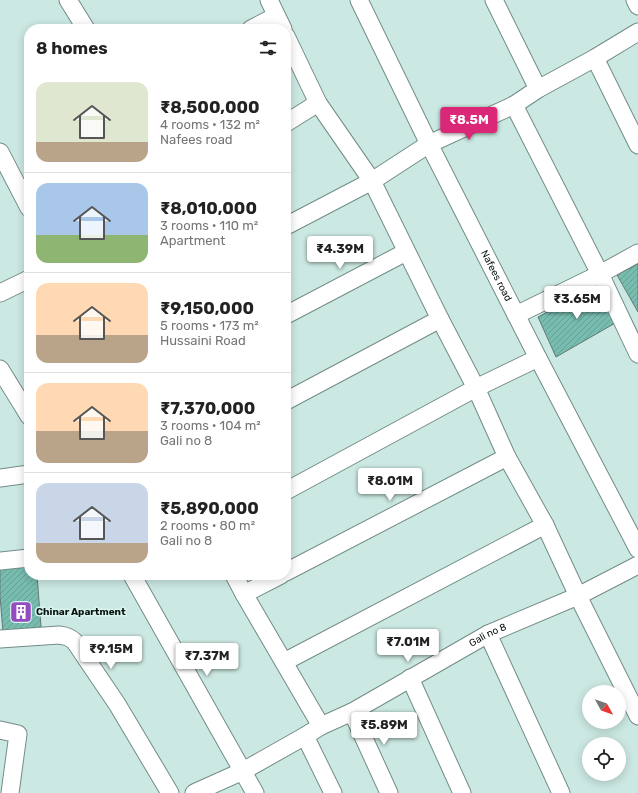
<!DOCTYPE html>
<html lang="en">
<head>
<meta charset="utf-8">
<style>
  :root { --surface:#fff; --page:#f2f2f2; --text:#222; --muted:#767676; --line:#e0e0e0; --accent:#db2777 }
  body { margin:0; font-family:Rubik,sans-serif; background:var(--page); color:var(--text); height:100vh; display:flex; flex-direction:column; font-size:15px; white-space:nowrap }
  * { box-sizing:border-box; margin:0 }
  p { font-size:13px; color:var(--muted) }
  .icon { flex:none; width:22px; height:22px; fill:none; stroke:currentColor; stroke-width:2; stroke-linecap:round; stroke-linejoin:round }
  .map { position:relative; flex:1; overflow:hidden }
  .sheet { position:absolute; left:24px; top:24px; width:267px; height:556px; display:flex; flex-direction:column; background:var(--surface); border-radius:16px; box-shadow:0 2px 10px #0003 }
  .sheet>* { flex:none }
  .needle { width:26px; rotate:130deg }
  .buttons { position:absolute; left:582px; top:685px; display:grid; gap:8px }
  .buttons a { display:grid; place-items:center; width:44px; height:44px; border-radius:50%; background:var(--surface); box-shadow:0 2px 10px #0003; font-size:20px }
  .price { position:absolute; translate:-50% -34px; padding:0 9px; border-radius:4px; background:#fff; color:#222; font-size:13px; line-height:26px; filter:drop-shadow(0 1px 2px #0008) }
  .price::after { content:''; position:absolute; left:50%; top:24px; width:12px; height:9px; margin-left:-6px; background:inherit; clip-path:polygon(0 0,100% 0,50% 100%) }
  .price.selected { background:var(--accent); color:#fff }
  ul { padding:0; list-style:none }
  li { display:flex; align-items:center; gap:12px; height:100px; padding:0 12px }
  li+li { border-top:1px solid var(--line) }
  li span { display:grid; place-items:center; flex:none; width:112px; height:80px; border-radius:12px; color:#555 }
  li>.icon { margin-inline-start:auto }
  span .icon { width:48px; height:48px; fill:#fffc; stroke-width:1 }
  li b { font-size:17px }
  h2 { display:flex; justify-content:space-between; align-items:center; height:48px; padding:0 12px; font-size:17px }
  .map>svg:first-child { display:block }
  .building { fill:url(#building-hatch); stroke:#617a75 }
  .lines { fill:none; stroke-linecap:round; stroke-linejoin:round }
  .minor-casing { stroke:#728c87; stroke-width:19 }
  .minor { stroke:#fff; stroke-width:17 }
  .labels { text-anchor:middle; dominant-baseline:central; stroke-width:3; stroke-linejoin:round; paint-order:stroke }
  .street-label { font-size:10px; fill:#091211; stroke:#d9f5ef }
  .poi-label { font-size:10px; font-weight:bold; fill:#091211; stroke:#d9f5ef; text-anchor:start }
</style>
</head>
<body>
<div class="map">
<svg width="638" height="793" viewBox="0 0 638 793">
  <defs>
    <pattern id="building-hatch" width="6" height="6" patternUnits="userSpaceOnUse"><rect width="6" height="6" fill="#78bcb0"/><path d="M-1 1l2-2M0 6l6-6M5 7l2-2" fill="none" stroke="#66a196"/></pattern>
  </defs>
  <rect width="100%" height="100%" fill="#cce8e2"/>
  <path class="building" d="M 638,264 L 638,312 L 617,275 Z
    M 599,284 L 617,322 L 556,357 L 538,317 Z
    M 29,566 L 29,575 L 37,575 L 41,627 L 3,632 L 0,596 L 0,568 Z"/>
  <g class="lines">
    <g class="minor-casing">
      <g id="minor">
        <path d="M 68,0 L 86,29"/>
        <path d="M 269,0 L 283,29"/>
        <path id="s1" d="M 359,0 L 429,144 L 538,358 L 638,549"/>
        <path d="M 494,0 L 538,89"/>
        <path d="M 635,0 L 638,6"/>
        <path d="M 251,29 L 276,16"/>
        <path d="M 286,36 L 318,103 L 372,181 L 440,319 L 476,388 L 507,457 L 545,525 L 578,596 L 638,716"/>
        <path d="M 595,58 L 638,145"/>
        <path d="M 514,105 L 600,274 L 638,354"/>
        <path d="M 286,123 L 318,103"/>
        <path d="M 0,152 L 29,208"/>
        <path d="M 286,226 L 372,181 L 429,144 L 514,105 L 538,89 L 595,58 L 638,32"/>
        <path d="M 0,293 L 29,279"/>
        <path d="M 286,315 L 406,252"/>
        <path d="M 516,315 L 600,274 L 638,253"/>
        <path d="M 0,369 L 29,416"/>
        <path d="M 286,401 L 440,319"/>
        <path d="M 0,478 L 29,474"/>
        <path d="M 286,491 L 476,388 L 538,358"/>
        <path d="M 0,561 L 29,558"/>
        <path d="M 286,572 L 507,457"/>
        <path d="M 132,575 L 255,793"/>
        <path d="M 234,575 L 244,594 L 321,726"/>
        <path d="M 244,594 L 281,575"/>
        <path d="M 488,634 L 561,793"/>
        <path d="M 0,639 L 59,635 C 66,636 70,637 75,642 L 117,704 L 170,793"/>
        <path d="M 284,662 L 545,525"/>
        <path d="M 410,678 L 462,793"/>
        <path d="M 352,712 L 389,793"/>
        <path d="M 0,730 L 18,734 L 10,793"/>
        <path d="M 305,736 L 333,793"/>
        <path id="s2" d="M 194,793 L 243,771 L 305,736 L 321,726 L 352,712 L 488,634 L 578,596 L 638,565"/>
      </g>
    </g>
    <use href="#minor" class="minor"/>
  </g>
  <defs>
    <g id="building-square" transform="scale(1.15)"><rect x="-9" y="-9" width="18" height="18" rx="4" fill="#934bbf" stroke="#d9f5ef"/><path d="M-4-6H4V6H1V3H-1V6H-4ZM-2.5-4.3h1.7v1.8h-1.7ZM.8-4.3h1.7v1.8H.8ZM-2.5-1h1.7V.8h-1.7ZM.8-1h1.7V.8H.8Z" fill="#fff"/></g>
  </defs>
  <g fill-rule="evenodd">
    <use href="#building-square" x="21" y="612"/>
  </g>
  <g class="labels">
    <g class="street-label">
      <text stroke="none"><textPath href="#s1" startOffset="308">Nafees road</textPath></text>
      <text stroke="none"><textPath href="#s2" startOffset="334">Gali no 8</textPath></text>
    </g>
    <g class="poi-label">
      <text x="36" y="612">Chinar Apartment</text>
    </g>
  </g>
</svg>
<div class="buttons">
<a><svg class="needle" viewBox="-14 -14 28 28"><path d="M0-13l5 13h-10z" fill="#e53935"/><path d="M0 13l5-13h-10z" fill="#767676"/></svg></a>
<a><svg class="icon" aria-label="locate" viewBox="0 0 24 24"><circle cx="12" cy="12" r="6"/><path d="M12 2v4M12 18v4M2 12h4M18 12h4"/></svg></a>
</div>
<b class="price selected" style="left:469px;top:141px">₹8.5M</b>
<b class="price" style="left:340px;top:270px">₹4.39M</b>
<b class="price" style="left:577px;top:320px">₹3.65M</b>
<b class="price" style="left:390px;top:502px">₹8.01M</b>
<b class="price" style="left:408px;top:663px">₹7.01M</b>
<b class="price" style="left:111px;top:670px">₹9.15M</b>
<b class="price" style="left:207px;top:677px">₹7.37M</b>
<b class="price" style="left:384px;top:746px">₹5.89M</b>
<section class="sheet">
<h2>8 homes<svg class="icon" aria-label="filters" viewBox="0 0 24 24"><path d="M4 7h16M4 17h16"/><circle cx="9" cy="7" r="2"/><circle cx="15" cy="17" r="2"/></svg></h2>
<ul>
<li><span style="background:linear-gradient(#dfe7d0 75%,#b9a48a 0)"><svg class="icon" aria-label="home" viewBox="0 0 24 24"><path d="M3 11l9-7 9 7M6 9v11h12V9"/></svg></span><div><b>₹8,500,000</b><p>4 rooms · 132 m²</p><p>Nafees road</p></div></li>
<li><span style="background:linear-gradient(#a9c7e8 65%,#8fb573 0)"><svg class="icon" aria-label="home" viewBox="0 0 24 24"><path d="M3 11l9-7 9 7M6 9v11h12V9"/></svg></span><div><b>₹8,010,000</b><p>3 rooms · 110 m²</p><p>Apartment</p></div></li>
<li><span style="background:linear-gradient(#ffd9b3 65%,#b9a48a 0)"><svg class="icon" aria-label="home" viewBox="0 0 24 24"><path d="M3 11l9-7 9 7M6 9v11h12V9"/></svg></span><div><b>₹9,150,000</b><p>5 rooms · 173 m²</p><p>Hussaini Road</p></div></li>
<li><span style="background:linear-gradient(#ffd9b3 60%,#b9a48a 0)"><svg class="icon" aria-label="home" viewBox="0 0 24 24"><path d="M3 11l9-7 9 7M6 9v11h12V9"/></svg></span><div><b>₹7,370,000</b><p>3 rooms · 104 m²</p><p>Gali no 8</p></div></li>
<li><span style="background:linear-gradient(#c9d6e8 75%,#b9a48a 0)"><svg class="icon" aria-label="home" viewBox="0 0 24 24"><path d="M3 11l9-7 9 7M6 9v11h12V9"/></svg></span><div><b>₹5,890,000</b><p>2 rooms · 80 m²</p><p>Gali no 8</p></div></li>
</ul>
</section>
</div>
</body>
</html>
